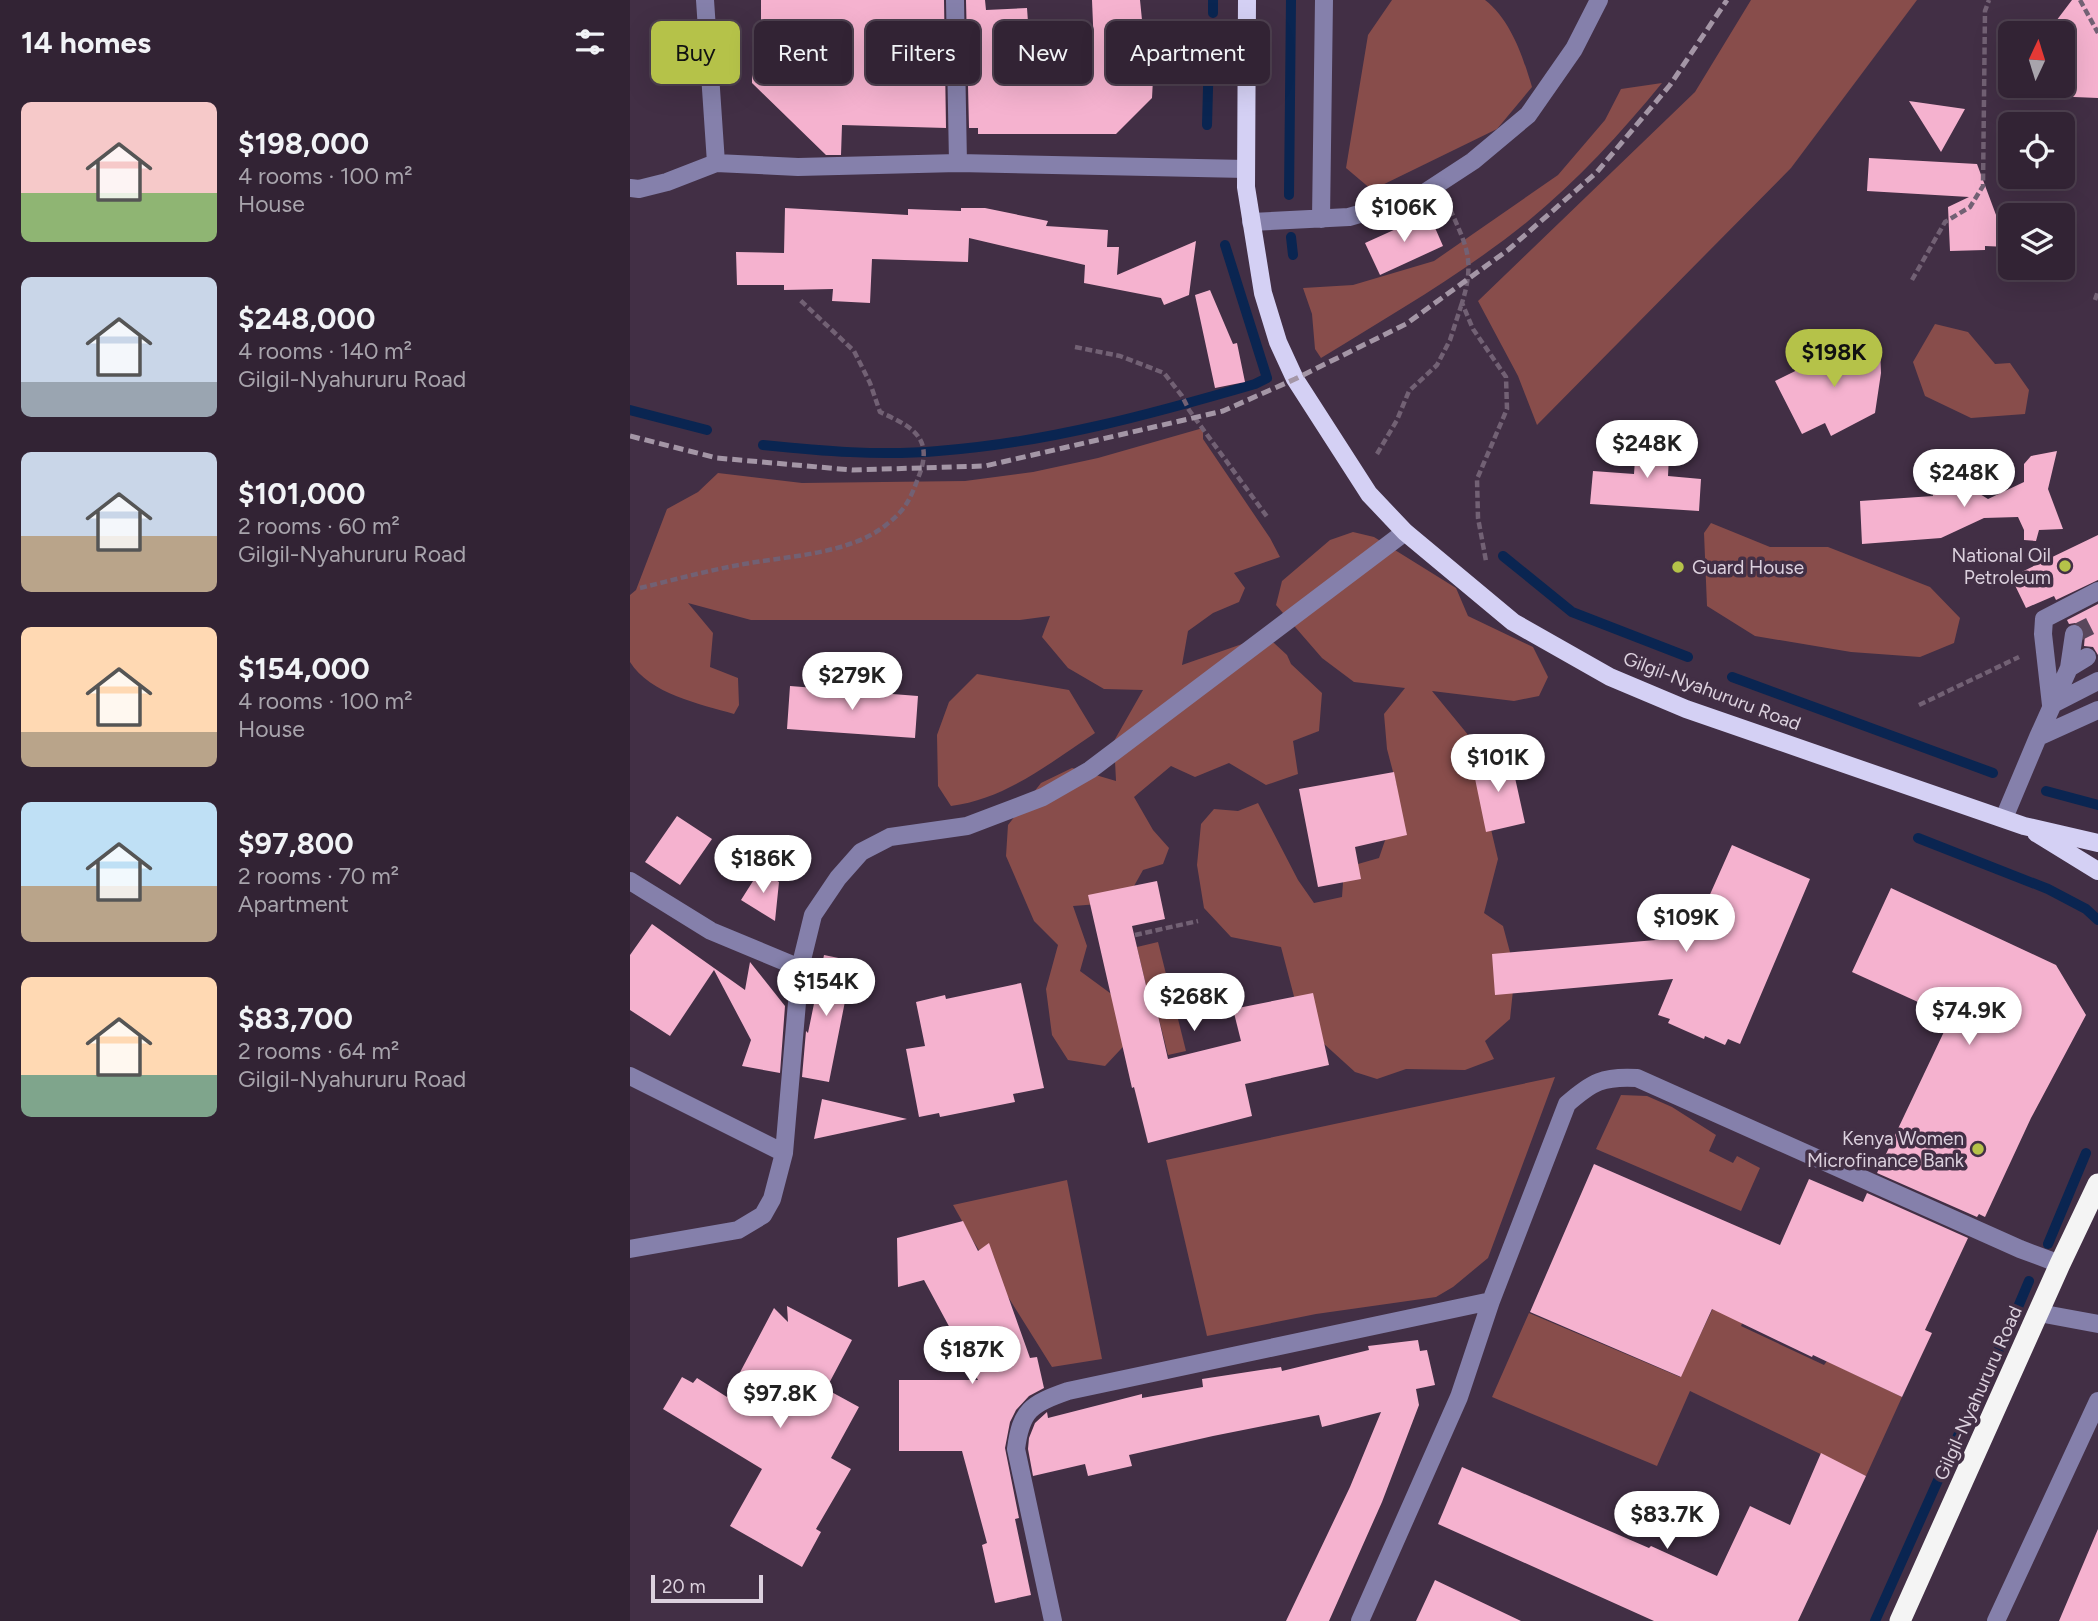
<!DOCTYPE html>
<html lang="en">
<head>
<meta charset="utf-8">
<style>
  :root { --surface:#322334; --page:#3a2b3c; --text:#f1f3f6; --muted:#a8a4ac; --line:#4d404f; --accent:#b5c249 }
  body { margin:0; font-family:Figtree,sans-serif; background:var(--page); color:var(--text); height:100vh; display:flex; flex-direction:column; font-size:26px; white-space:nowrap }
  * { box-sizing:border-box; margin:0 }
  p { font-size:23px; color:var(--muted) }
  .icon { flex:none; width:38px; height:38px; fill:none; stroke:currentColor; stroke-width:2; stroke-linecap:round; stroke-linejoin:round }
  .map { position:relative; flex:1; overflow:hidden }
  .sheet { display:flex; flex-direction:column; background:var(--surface); width:630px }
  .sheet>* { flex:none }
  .top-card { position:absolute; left:21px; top:21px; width:665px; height:63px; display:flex; gap:14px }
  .needle { width:46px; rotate:4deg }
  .buttons { position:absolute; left:1368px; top:21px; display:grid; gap:14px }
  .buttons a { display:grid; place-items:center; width:77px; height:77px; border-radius:10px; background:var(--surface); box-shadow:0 7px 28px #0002,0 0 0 2px var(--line); font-size:35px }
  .scale { position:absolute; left:21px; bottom:18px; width:112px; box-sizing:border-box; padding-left:7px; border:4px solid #dcd1de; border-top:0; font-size:19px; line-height:24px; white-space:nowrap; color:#dcd1de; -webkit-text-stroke:5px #422f45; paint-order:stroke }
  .price { position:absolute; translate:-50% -60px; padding:0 16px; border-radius:24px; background:#fff; color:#222; font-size:23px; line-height:46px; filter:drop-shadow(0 2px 4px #0008) }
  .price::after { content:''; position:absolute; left:50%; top:42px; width:21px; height:16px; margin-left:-10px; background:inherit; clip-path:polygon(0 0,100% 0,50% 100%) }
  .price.active { background:var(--accent); color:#111 }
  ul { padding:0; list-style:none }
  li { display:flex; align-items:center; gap:21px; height:175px; padding:0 21px }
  li span { display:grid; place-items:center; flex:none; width:196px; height:140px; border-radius:10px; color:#555 }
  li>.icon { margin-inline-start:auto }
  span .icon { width:84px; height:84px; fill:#fffc; stroke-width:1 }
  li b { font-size:30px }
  h2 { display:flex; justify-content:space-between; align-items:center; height:84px; padding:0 21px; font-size:30px }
  .chip { padding:0 24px; border-radius:10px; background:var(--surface); box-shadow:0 7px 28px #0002,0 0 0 2px var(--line); font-size:24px; line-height:63px }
  .chip.active { background:var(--accent); color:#111 }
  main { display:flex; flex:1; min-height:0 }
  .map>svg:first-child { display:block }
  .green { fill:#884d4b }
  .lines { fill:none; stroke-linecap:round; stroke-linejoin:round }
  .stream { stroke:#0a2551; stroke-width:10 }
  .building { fill:#f5b2cf }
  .minor-tunnel { stroke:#59475c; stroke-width:18; stroke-dasharray:18 9; stroke-linecap:butt }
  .path { stroke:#726174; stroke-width:4.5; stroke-dasharray:7 3.5; stroke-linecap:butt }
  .minor { stroke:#8580ab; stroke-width:18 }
  .major { stroke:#d4d0f4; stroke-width:18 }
  .highway { stroke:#f4f4f4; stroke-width:21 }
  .rail { stroke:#a496a6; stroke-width:5; stroke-dasharray:10 5; stroke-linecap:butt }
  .poi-dot { fill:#b5c249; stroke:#422f45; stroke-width:2.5 }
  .labels { text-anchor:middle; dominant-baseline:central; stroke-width:7; stroke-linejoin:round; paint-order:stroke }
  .poi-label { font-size:19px; fill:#dcd1de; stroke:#422f45; text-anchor:end }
  .street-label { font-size:19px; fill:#dcd1de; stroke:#422f45 }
</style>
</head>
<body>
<main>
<section class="sheet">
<h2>14 homes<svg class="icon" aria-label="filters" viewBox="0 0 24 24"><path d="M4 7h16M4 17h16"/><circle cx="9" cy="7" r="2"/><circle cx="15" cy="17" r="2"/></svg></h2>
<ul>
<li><span style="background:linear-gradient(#f6c9c9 65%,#8fb573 0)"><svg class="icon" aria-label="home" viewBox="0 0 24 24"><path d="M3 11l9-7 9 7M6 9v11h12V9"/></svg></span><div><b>$198,000</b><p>4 rooms · 100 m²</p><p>House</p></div></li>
<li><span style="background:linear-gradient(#c9d6e8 75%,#9aa5b1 0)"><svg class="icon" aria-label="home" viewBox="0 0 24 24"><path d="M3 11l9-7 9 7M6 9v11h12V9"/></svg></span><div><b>$248,000</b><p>4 rooms · 140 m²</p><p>Gilgil-Nyahururu Road</p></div></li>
<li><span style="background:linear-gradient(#c9d6e8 60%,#b9a48a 0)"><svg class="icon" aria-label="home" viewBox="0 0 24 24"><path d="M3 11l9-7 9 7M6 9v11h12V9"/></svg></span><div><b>$101,000</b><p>2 rooms · 60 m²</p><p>Gilgil-Nyahururu Road</p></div></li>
<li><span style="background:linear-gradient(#ffd9b3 75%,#b9a48a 0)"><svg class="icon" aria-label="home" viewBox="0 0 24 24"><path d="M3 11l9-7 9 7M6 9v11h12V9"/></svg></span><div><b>$154,000</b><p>4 rooms · 100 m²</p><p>House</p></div></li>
<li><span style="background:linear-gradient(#bfe0f5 60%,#b9a48a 0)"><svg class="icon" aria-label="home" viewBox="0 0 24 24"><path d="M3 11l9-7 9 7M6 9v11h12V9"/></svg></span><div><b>$97,800</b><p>2 rooms · 70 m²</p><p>Apartment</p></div></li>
<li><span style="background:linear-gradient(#ffd9b3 70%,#7fa58c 0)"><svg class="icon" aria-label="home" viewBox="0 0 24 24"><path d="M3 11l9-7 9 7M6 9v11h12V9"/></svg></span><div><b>$83,700</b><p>2 rooms · 64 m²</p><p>Gilgil-Nyahururu Road</p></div></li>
</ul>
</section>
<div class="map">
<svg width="1468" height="1621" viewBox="0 0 1468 1621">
  <rect width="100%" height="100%" fill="#422f45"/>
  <path class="green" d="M 762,0 L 855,0 C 881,20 893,57 902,87 L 867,129 L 742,190 L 716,168 L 738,35 Z
    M 1121,0 L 1287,0 L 1161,168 L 907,425 L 888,376 L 848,301 L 1065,92 Z
    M 1032,83 C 991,133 947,181 897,222 C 834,273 761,315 691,358 L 685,349 L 682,314 L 673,288 L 723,285 L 804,261 L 928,175 L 975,120 L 991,89 Z
    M 1305,324 L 1338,332 L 1365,364 L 1380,363 L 1399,390 L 1395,414 L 1341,418 L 1295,396 L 1283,362 Z
    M 573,428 L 573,439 L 640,538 L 650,557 L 604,573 L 615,588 L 609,602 L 583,613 L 558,631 L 552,665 L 615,643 L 644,643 L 657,655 L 661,664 L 692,693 L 689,731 L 663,741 L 668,774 L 636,785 L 599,763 L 565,777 L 541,766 L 504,797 L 523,830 L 539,848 L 533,864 L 513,870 L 495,902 L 443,906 L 457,946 L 450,971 L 495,1004 L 505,1034 L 475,1066 L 438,1060 L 422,1035 L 416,989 L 428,945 L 404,921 L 376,856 L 378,825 L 411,783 L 442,768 L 486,781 L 484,741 L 513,690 L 474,689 L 438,668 L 412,637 L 420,616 L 390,620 L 121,620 L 58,603 L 83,633 L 80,667 L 108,678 L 109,705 L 104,714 C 70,704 20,694 0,662 L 0,595 L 6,590 L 37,509 L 68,492 L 88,473 L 172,483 L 335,481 L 403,472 L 468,458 Z
    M 1081,523 L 1140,547 L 1198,547 L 1300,587 L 1330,618 L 1324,643 L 1290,657 L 1221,652 L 1125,636 L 1077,606 L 1074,533 Z
    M 723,532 L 744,537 L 826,588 L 838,616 L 903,647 L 918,677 L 909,696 L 884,701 L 802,691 L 839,736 L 868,859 L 854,913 L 873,926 L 885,971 L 880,1019 L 855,1041 L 864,1059 L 835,1070 L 776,1069 L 747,1079 L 725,1072 L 671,1023 L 651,947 L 601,937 L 574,908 L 567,865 L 571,824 L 584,809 L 608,811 L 628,803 L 668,880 L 684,903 L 712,897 L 714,868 L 749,858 L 762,820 L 767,787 L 757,749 L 754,714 L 775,688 L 724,682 L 692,658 L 646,605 L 652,581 L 700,540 Z
    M 347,674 L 439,690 L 465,733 C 420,763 376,799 321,806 L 308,786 L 307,735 L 319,702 Z
    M 528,942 L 541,994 L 519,998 L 507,947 Z
    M 544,1003 L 556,1051 L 538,1055 L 526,1007 Z
    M 925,1077 L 858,1258 L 823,1287 L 806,1297 L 686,1314 L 577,1336 L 536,1160 Z
    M 991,1095 L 1017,1096 L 1042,1107 L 1086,1135 L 1079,1151 L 1103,1163 L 1107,1156 L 1130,1168 L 1111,1211 L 966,1149 Z
    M 437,1180 L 472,1359 L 422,1367 L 345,1244 L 323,1205 Z
    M 1084,1306 L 1114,1319 L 1111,1326 L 1194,1365 L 1197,1361 L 1272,1397 L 1236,1476 L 1060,1391 L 1027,1466 L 862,1397 L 899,1313 L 1050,1377 Z"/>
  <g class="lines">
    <path class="stream" d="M 583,13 L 583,0
      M 577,125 L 579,53
      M 659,195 L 661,0
      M 661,237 L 663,255
      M 0,410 L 77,430
      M 133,445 C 191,451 250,456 308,451 C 416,443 522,414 625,384 L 637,378 L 595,245
      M 873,556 L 942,612 L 1058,657
      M 1102,677 L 1363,773
      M 1416,791 L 1468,805
      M 1288,838 L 1418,889 L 1456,909 L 1468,920
      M 1418,1244 L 1456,1153
      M 1388,1307 L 1399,1281
      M 1354,1388 L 1371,1344
      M 1245,1621 L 1335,1420"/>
  </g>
  <path class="building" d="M 131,0 L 314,0 L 316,128 L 212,125 L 211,155 L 196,155 L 122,83 L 122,31 L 131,32 Z
    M 336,0 L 355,0 L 356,10 L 397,8 L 400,50 L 464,48 L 462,0 L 510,0 L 516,60 L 524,60 L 522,98 L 486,134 L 348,134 L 348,128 L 339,128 Z
    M 1442,0 L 1468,0 L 1468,98 L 1372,94 L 1381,82 L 1381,86 L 1433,86 L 1433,33 L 1417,33 Z
    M 1279,101 L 1335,109 L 1311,152 Z
    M 1239,158 L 1347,164 L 1378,247 L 1355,246 L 1355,250 L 1320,251 L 1318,207 L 1339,197 L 1237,191 Z
    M 155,208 L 278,215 L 278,209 L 331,211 L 331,208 L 355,208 L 418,221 L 416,226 L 478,230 L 477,247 L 489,247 L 487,275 L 566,241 L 559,295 L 534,305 L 531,298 L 454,283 L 455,265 L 339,238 L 338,262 L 242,259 L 240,303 L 202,301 L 203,289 L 154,290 L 154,285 L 107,285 L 106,252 L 154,253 Z
    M 799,214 L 813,246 L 750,275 L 735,243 Z
    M 580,290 L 603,344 L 607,343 L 615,382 L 585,388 L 565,295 Z
    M 1250,346 L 1251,373 L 1245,413 L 1201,436 L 1195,423 L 1172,434 L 1145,381 L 1214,347 Z
    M 1007,431 L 1040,433 L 1038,476 L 1071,479 L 1069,511 L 960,504 L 963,471 L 1004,474 Z
    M 1427,451 L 1418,489 L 1433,529 L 1409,530 L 1406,541 L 1394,540 L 1394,530 L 1388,517 L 1354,518 L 1311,538 L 1232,544 L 1230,501 L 1303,496 L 1302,488 L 1345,491 L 1358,499 L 1394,482 L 1394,464 L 1401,456 Z
    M 1468,535 L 1468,580 L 1426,600 L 1424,596 L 1396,608 L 1381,577 Z
    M 1468,604 L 1468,655 L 1463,647 L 1454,646 L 1455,635 L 1452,626 L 1445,623 L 1439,624 L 1437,620 Z
    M 160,686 L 288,696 L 285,738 L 157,729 Z
    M 880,755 L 895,823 L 856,832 L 842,764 Z
    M 764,772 L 777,835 L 725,847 L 731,879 L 688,887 L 669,789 Z
    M 47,816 L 82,839 L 50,885 L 15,862 Z
    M 1102,845 L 1180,879 L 1110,1044 L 1098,1039 L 1095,1045 L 1075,1036 L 1074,1039 L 1038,1023 L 1040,1019 L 1028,1015 L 1043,979 L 865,995 L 862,954 L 1061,937 Z
    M 130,870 L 149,882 L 145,921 L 111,900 Z
    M 527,881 L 535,919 L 502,926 L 519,998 L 524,998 L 538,1059 L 611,1041 L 603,1009 L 683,993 L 699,1065 L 615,1084 L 622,1116 L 518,1143 L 504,1087 L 502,1088 L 458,895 Z
    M 1261,888 L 1426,965 L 1456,1015 L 1401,1118 L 1355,1217 L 1349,1214 L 1347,1217 L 1247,1173 L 1321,1017 L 1222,972 Z
    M 22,924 L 115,990 L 120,962 L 155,1006 L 150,1073 L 112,1066 L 121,1040 L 84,970 L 40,1036 L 0,1010 L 0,955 Z
    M 194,955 L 223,961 L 199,1082 L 172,1077 L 176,1031 L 178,1033 Z
    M 391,983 L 414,1088 L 383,1094 L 385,1102 L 310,1117 L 309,1113 L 289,1117 L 276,1049 L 295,1046 L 286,1002 L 315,995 L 316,999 Z
    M 192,1099 L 277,1119 L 184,1139 Z
    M 964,1164 L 1150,1245 L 1179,1179 L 1233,1202 L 1237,1193 L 1338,1238 L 1295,1330 L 1302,1333 L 1272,1397 L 1183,1355 L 1182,1357 L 1082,1309 L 1051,1377 L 900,1312 Z
    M 333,1221 L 348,1251 L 359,1243 L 400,1358 L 407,1357 L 414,1388 L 399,1396 L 386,1410 L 380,1422 L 375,1448 L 389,1518 L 385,1519 L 401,1595 L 365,1603 L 352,1545 L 357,1543 L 332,1451 L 269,1451 L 269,1380 L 348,1380 L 294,1280 L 268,1287 L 267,1238 Z
    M 157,1306 L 222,1340 L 196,1389 L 229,1407 L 201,1458 L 221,1469 L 186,1529 L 191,1532 L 172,1567 L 100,1526 L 132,1469 L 33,1409 L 52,1377 L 63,1383 L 67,1378 L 97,1397 L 144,1308 L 158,1322 Z
    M 788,1340 L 790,1351 L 797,1350 L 805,1385 L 786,1389 L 789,1405 L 752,1502 L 699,1621 L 656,1621 L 720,1487 L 751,1412 L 692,1427 L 689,1415 L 583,1436 L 499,1455 L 502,1466 L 458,1476 L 455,1464 L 403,1476 L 398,1449 L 399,1438 L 405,1423 L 417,1412 L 418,1418 L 512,1394 L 512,1398 L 573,1387 L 572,1379 L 651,1367 L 652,1371 L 739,1350 L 738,1346 Z
    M 1191,1453 L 1236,1476 L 1168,1621 L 1024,1621 L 808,1524 L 832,1467 L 1019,1548 L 1021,1546 L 1087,1576 L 1120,1506 L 1160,1525 Z
    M 1468,1529 L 1468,1621 L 1429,1621 Z
    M 805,1580 L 891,1621 L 786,1621 Z"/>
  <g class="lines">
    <path class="minor-tunnel" d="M 1444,634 L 1468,622"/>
    <path class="path" d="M 1450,0 L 1468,33
      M 820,209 C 837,247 845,261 832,303 L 843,329 L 876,377 L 877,409 L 847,479 L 848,518 L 856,561
      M 1282,280 L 1315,222 L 1340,207 L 1353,186 L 1355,11 L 1359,0
      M 1465,300 L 1468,291
      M 445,347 L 490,356 L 534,373 L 552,396 L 559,410 L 638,518
      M 747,454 L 767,420 L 779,391 L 807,365 L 820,340 L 832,303
      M 10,588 C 43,580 76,571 109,565 C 154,556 219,555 256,525 C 277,509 281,497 290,473 C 303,436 280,426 250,412 L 240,383 L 224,351 L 169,299
      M 1289,705 L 1389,657
      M 505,935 L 568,921
      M 525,1002 L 584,988"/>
    <path class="minor" d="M 75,0 L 86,163
      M 325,0 L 328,163
      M 0,188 L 9,189 L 37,182 L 86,163 L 168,167 L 328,163 L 616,169
      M 691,219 L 694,0
      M 621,222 L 719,217 L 788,197 L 843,161 L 898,115 L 944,49 L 969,0
      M 1468,591 L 1414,619 L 1413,634 L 1421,705 L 1468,681
      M 1439,668 L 1444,634
      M 1408,737 L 1439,668 L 1457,657
      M 1374,818 L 1408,737 L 1468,710
      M 0,881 L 81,931 L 170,968
      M 0,1076 L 154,1153
      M 0,1249 L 108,1230 L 133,1215 L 142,1199 L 154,1153 L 170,968 L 183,915 L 208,878 L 231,852 L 260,837 L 337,826 L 413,797 L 460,770 L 775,532
      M 861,1301 L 937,1104 C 962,1082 973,1076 1007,1078 L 1390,1249 L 1430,1264
      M 1409,1313 L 1468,1324
      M 423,1621 L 386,1449 C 391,1410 401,1404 438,1391 L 861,1301 L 829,1397 L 730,1621
      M 1366,1621 L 1468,1401"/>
    <path class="major" d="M 617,0 L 616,187 L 633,293 L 648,342 L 665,379 L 739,494 L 775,532 L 883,622 L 980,677 L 1056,709 L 1394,826 L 1468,843
      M 1406,833 L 1468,871"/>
    <path class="highway" d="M 1270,1621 L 1430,1264 L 1468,1184"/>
    <path class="rail" d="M 0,436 L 87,458 L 222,470 L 355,466 L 593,411 L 665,379 L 776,324 L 878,250 L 967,172 L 1040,85 L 1097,0"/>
  </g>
  <g class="poi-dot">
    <circle cx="1435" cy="566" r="7"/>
    <circle cx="1048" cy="567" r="7"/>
    <circle cx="1348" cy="1149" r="7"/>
  </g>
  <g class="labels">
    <g class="poi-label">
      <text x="1421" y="555">National Oil<tspan x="1421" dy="22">Petroleum</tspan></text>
      <text x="1062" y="567" text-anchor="start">Guard House</text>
      <text x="1334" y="1138">Kenya Women<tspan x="1334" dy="22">Microfinance Bank</tspan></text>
    </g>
    <g class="street-label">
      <text transform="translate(1082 691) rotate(21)">Gilgil-Nyahururu Road</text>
      <text transform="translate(1348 1393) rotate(-66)">Gilgil-Nyahururu Road</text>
    </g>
  </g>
</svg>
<div class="buttons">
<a><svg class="needle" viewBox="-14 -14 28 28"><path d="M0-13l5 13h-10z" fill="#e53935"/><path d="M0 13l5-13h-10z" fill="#a8a4ac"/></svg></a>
<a><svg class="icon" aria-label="locate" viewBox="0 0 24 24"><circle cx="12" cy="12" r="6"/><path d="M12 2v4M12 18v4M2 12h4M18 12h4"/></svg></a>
<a><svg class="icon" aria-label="layers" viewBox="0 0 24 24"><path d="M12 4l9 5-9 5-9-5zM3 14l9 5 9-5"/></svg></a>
</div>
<div class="scale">20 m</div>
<b class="price" style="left:774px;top:244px">$106K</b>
<b class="price active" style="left:1204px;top:389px">$198K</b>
<b class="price" style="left:1017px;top:480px">$248K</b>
<b class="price" style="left:1334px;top:509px">$248K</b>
<b class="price" style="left:222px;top:712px">$279K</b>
<b class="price" style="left:868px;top:794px">$101K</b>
<b class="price" style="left:133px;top:895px">$186K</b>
<b class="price" style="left:1056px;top:954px">$109K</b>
<b class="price" style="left:196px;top:1018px">$154K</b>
<b class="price" style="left:564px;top:1033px">$268K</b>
<b class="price" style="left:1339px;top:1047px">$74.9K</b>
<b class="price" style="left:342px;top:1386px">$187K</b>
<b class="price" style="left:150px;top:1430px">$97.8K</b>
<b class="price" style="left:1037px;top:1551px">$83.7K</b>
<div class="top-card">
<a class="chip active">Buy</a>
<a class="chip">Rent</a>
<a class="chip">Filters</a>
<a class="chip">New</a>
<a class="chip">Apartment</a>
</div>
</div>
</main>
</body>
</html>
